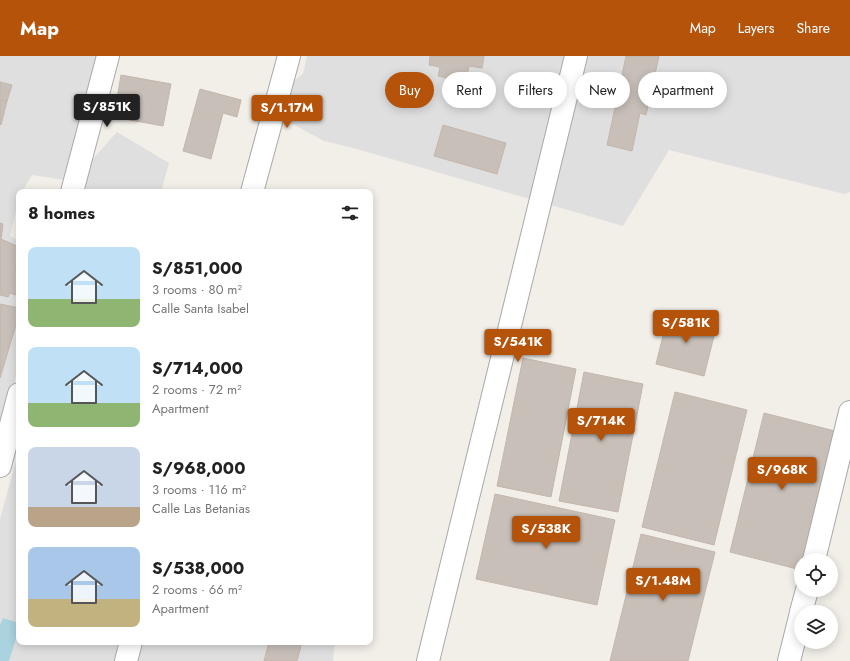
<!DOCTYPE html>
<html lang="en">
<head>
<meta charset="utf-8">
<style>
  :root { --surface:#fff; --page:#f2f2f2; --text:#222; --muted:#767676; --accent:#b45309 }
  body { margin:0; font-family:Jost,sans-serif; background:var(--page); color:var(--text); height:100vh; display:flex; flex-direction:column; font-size:15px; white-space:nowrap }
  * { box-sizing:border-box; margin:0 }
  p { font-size:13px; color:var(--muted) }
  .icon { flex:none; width:22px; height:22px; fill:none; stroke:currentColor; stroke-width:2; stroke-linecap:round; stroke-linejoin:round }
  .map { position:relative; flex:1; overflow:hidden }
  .sheet { position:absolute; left:16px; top:133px; width:357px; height:456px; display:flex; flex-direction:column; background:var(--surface); border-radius:8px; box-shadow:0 2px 10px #0003 }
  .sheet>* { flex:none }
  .top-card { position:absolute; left:385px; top:16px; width:380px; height:36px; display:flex; gap:8px }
  .controls { position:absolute; left:794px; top:497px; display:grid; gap:8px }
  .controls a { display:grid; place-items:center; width:44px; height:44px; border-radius:50%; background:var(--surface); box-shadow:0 2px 10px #0003; font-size:20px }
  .price { position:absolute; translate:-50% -34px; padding:0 9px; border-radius:4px; background:var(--accent); color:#fff; font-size:13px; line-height:26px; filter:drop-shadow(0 1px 2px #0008) }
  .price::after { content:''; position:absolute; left:50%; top:24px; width:12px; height:9px; margin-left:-6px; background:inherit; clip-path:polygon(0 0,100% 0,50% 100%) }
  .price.selected { background:#222; color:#fff }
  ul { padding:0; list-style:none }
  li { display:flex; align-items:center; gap:12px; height:100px; padding:0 12px }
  li span { display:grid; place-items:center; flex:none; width:112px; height:80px; border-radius:8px; color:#555 }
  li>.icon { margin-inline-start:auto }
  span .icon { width:48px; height:48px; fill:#fffc; stroke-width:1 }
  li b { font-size:17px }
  h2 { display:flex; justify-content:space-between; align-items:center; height:48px; padding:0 12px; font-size:17px }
  .tag { padding:0 14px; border-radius:18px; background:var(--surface); box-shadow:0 2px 10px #0003; font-size:14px; line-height:36px }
  .tag.selected { background:var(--accent); color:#fff }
  header { display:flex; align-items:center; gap:24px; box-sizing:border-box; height:56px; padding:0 20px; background:var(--accent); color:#fff }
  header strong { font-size:19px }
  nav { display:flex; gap:22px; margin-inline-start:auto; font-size:14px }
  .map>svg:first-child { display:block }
  .residential { fill:#e0dfdf }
  .water { fill:#aad3df }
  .building { fill:#c7bfb8; stroke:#c4b6ab }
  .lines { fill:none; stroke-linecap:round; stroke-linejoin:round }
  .minor-casing { stroke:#a9a9a9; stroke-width:24 }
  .minor { stroke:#fff; stroke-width:22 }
</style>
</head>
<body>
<header>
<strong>Map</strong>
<nav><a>Map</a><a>Layers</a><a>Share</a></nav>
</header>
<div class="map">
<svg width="850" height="605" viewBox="0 0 850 605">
  <rect width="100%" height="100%" fill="#f2efe9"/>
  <path class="residential" d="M 0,0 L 101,0 L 65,124 L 32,119 L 22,136 L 19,136 L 19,142 L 10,180 L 19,185 L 19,310 L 2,368 L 0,369 Z
    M 307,0 L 850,0 L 850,136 L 844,138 L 669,94 L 623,170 L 357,93 L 324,85 L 287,65 L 291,27 L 303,18 Z
    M 117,76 L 169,107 L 161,136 L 84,136 L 91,105 Z
    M 19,394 L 19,586 L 335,586 L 333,605 L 0,605 L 0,463 Z"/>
  <path class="water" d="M 3,562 L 19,567 L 19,573 L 9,605 L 0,605 L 0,569 Z"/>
  <path class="building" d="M 430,0 L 484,0 L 482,12 L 469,10 L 466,26 L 438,20 L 440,11 L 429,9 Z
    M 626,0 L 659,0 L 646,59 L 640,57 L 632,95 L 607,89 Z
    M 121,19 L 171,28 L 163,70 L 114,61 Z
    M 0,26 L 12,29 L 7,45 L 0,44 Z
    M 200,33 L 241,44 L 237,61 L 223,57 L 211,103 L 183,95 Z
    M 0,44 L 7,45 L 1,69 L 0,68 Z
    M 443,69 L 506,87 L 497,118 L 434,100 Z
    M 0,167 L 3,168 L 1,183 L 19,191 L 19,197 L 15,215 L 19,217 L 19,240 L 10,237 L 8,241 L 0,239 Z
    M 0,248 L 19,252 L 19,259 L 0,322 Z
    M 669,256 L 717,268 L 704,320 L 656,308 Z
    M 523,302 L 576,313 L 551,441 L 497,430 Z
    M 584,316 L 643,328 L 618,456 L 559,445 Z
    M 675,336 L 747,354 L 714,489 L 642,471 Z
    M 764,357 L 835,375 L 803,504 L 801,504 L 801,514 L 730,496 Z
    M 495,438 L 615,464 L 597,549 L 476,523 Z
    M 641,478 L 715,496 L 688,605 L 610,605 Z
    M 269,586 L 302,586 L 297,605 L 264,605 Z"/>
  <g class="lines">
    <g class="minor-casing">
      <path id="minor" d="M 72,136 L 108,0
        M 252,136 L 289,0
        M 0,410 L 19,338
        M 814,504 L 850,356
        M 801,556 L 807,534
        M 126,605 L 131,586
        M 428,605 L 576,0
        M 789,605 L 801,557"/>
    </g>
    <use href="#minor" class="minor"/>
  </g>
</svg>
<div class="controls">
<a><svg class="icon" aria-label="locate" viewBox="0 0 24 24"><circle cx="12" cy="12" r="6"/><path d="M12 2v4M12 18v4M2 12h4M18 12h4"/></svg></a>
<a><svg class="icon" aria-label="layers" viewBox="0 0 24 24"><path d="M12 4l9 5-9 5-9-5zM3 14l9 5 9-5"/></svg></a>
</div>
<b class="price selected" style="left:107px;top:72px">S/851K</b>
<b class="price" style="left:287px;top:73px">S/1.17M</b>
<b class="price" style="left:686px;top:288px">S/581K</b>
<b class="price" style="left:518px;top:307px">S/541K</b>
<b class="price" style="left:601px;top:386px">S/714K</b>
<b class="price" style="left:782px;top:435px">S/968K</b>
<b class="price" style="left:546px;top:494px">S/538K</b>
<b class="price" style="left:663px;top:546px">S/1.48M</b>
<div class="top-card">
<a class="tag selected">Buy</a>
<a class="tag">Rent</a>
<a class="tag">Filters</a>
<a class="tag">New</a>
<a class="tag">Apartment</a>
</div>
<section class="sheet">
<h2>8 homes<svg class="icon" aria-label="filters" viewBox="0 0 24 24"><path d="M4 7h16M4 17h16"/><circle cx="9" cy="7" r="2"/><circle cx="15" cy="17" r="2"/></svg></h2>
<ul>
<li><span style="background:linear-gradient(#bfe0f5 65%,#8fb573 0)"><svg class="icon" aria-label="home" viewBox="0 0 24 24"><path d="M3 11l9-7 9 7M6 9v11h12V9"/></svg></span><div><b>S/851,000</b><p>3 rooms · 80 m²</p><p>Calle Santa Isabel</p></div></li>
<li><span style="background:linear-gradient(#bfe0f5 70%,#8fb573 0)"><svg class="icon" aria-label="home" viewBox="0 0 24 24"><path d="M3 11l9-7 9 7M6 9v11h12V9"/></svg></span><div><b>S/714,000</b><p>2 rooms · 72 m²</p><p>Apartment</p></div></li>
<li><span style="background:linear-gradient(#c9d6e8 75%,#b9a48a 0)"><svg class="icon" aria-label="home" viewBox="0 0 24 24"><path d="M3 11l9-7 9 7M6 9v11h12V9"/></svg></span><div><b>S/968,000</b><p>3 rooms · 116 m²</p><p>Calle Las Betanias</p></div></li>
<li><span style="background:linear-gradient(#a9c7e8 65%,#c2b280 0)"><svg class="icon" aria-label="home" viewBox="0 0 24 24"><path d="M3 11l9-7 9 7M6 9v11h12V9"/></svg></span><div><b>S/538,000</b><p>2 rooms · 66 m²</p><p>Apartment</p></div></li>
</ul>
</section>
</div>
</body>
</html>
